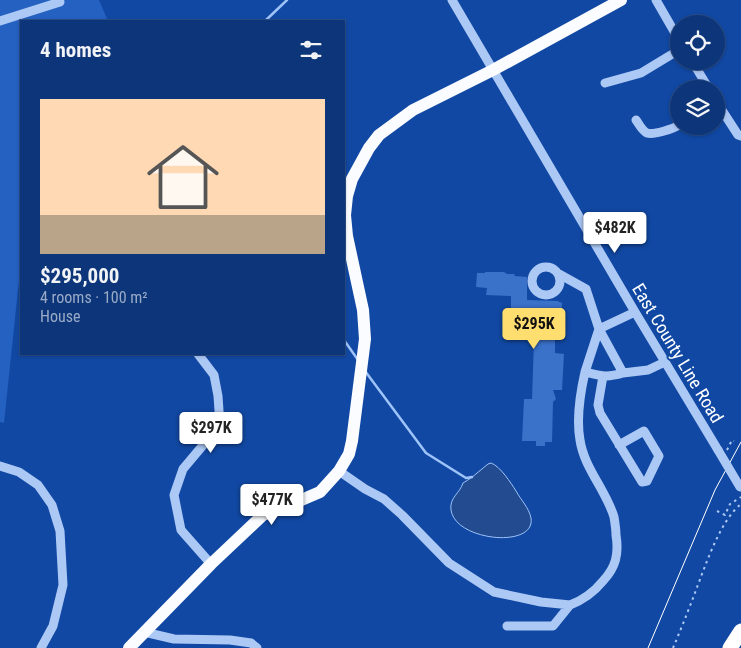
<!DOCTYPE html>
<html lang="en">
<head>
<meta charset="utf-8">
<style>
  :root { --surface:#0d367a; --page:#163e7f; --text:#f1f3f6; --muted:#9aabc7; --line:#2d508b; --accent:#ffde70 }
  body { margin:0; font-family:"Roboto Condensed",sans-serif; background:var(--page); color:var(--text); height:100vh; display:flex; flex-direction:column; font-size:19px; white-space:nowrap }
  * { box-sizing:border-box; margin:0 }
  p { font-size:16px; color:var(--muted) }
  .icon { flex:none; width:28px; height:28px; fill:none; stroke:currentColor; stroke-width:2; stroke-linecap:round; stroke-linejoin:round }
  .map { position:relative; flex:1; overflow:hidden }
  .side { position:absolute; left:20px; top:20px; width:325px; height:335px; display:flex; flex-direction:column; background:var(--surface); border-radius:0px; box-shadow:0 1px 4px #0004,0 0 0 1px var(--line) }
  .side>* { flex:none }
  .buttons { position:absolute; left:670px; top:15px; display:grid; gap:10px }
  .buttons a { display:grid; place-items:center; width:55px; height:55px; border-radius:50%; background:var(--surface); box-shadow:0 1px 4px #0004,0 0 0 1px var(--line); font-size:25px }
  .price { position:absolute; translate:-50% -42px; padding:0 11px; border-radius:5px; background:#fff; color:#222; font-size:16px; line-height:32px; filter:drop-shadow(0 1px 2px #0008) }
  .price::after { content:''; position:absolute; left:50%; top:30px; width:15px; height:11px; margin-left:-8px; background:inherit; clip-path:polygon(0 0,100% 0,50% 100%) }
  .price.on { background:var(--accent); color:#111 }
  ul { padding:0; list-style:none }
  li { display:grid; align-content:center; gap:10px; height:265px; padding:0 20px }
  li span { display:grid; place-items:center; height:155px; border-radius:0px; color:#555 }
  li>.icon { margin-inline-start:auto }
  span .icon { width:90px; height:90px; fill:#fffc; stroke-width:1 }
  li b { font-size:21px }
  h2 { display:flex; justify-content:space-between; align-items:center; height:60px; padding:0 20px; font-size:21px }
  .map>svg:first-child { display:block }
  .green { fill:#2461c1 }
  .water { fill:#224b90; stroke:#9ec3f9 }
  .lines { fill:none; stroke-linecap:round; stroke-linejoin:round }
  .stream { stroke:#9ec3f9; stroke-width:2.5 }
  .building { fill:#3a71c9 }
  .path { stroke:#acc9f6; stroke-width:2; stroke-dasharray:2.5 4; stroke-linecap:butt }
  .minor { stroke:#acc9f6; stroke-width:9 }
  .major { stroke:#fafcff; stroke-width:12 }
  .highway { stroke:#fff; stroke-width:15 }
  .tram { stroke:#fff; stroke-width:1 }
  .minor-bridge { stroke:#acc9f6; stroke-width:9 }
  .labels { text-anchor:middle; dominant-baseline:central; stroke-width:4; stroke-linejoin:round; paint-order:stroke }
  .street-label { font-size:18px; fill:#fff; stroke:#1148a3 }
</style>
</head>
<body>
<div class="map">
<svg width="741" height="648" viewBox="0 0 741 648">
  <rect width="100%" height="100%" fill="#1148a3"/>
  <path class="green" d="M 0,0 L 99,0 L 108,21 L 21,21 L 21,261 L 4,423 L 0,422 Z"/>
  <path class="water" d="M 491,463 C 500,466 511,483 516,491 C 521,500 529,508 531,518 C 536,549 455,541 451,510 C 449,498 460,493 463,483 L 471,478 L 488,464 Z"/>
  <g class="lines">
    <path class="stream" d="M 265,21 L 287,0
      M 344,340 L 358,360
      M 365,371 L 426,453 L 466,478 L 472,477"/>
  </g>
  <path class="building" d="M 485,272 L 504,272 L 507,274 L 514,274 L 515,276 L 527,277 L 527,300 L 557,301 L 562,303 L 561,332 L 555,332 L 555,353 L 564,354 L 562,390 L 553,390 L 556,399 L 553,402 L 552,442 L 545,442 L 545,446 L 536,446 L 536,441 L 522,441 L 524,399 L 532,399 L 534,340 L 519,339 L 519,310 L 511,310 L 511,296 L 486,295 L 487,288 L 476,287 L 477,273 L 485,273 Z"/>
  <g class="lines">
    <path class="path" d="M 727,450 L 732,440 L 734,441
      M 717,511 L 725,515 L 730,504 L 741,497
      M 673,648 C 681,629 689,609 696,590 C 706,564 720,521 741,504"/>
    <path class="minor" d="M 452,0 L 635,312 L 718,450
      M 656,0 L 679,40
      M 0,21 L 60,2
      M 692,61 L 709,89
      M 605,83 L 641,73 L 679,50
      M 716,101 L 738,135 L 741,136
      M 636,120 C 639,124 642,131 647,133 C 654,135 673,129 679,125
      M532 281a14 14 0 1 1 28 0a14 14 0 1 1-28 0Z
      M 559,274 L 586,289 L 599,329 L 623,373 C 606,378 602,376 585,372 L 599,329 L 635,312
      M 198,354 L 214,375 L 218,396 L 220,425 L 183,469 L 174,495 L 181,530 L 211,564
      M 623,373 L 648,370 L 665,362
      M 603,376 L 598,405 L 600,413 L 642,482 L 647,481 L 659,456 L 644,431 L 619,445
      M 0,466 L 19,472 L 38,485 L 52,505 L 60,531 L 63,585 L 53,626 L 41,648
      M 339,471 L 365,489 L 384,499 L 402,515 L 449,563 L 494,592 L 541,602 L 570,605 L 553,626 L 507,626
      M 570,605 C 583,600 594,592 603,581 C 616,567 619,554 616,535 C 616,529 615,523 614,517 C 606,490 584,468 580,440 C 576,418 580,394 585,372
      M 144,632 L 174,639 L 230,640 L 251,643 L 257,648"/>
    <path class="major" d="M 129,648 L 211,564 L 263,515 L 292,504 L 320,492 L 339,471 L 349,454 L 352,441 L 365,339 L 363,310 L 347,236 L 345,215 L 347,196 L 352,179 L 369,148 L 379,135 L 413,110 L 493,70 L 621,0"/>
    <path class="highway" d="M 730,648 L 741,631"/>
    <path class="tram" d="M 648,648 L 715,490 L 741,442"/>
    <path class="minor-bridge" d="M 718,450 L 740,487"/>
  </g>
  <g class="labels">
    <g class="street-label">
      <text transform="translate(678 353) rotate(59)">East County Line Road</text>
    </g>
  </g>
</svg>
<div class="buttons">
<a><svg class="icon" aria-label="locate" viewBox="0 0 24 24"><circle cx="12" cy="12" r="6"/><path d="M12 2v4M12 18v4M2 12h4M18 12h4"/></svg></a>
<a><svg class="icon" aria-label="layers" viewBox="0 0 24 24"><path d="M12 4l9 5-9 5-9-5zM3 14l9 5 9-5"/></svg></a>
</div>
<b class="price" style="left:615px;top:254px">$482K</b>
<b class="price on" style="left:534px;top:350px">$295K</b>
<b class="price" style="left:211px;top:454px">$297K</b>
<b class="price" style="left:272px;top:526px">$477K</b>
<section class="side">
<h2>4 homes<svg class="icon" aria-label="filters" viewBox="0 0 24 24"><path d="M4 7h16M4 17h16"/><circle cx="9" cy="7" r="2"/><circle cx="15" cy="17" r="2"/></svg></h2>
<ul>
<li><span style="background:linear-gradient(#ffd9b3 75%,#b9a48a 0)"><svg class="icon" aria-label="home" viewBox="0 0 24 24"><path d="M3 11l9-7 9 7M6 9v11h12V9"/></svg></span><div><b>$295,000</b><p>4 rooms · 100 m²</p><p>House</p></div></li>
</ul>
</section>
</div>
</body>
</html>
